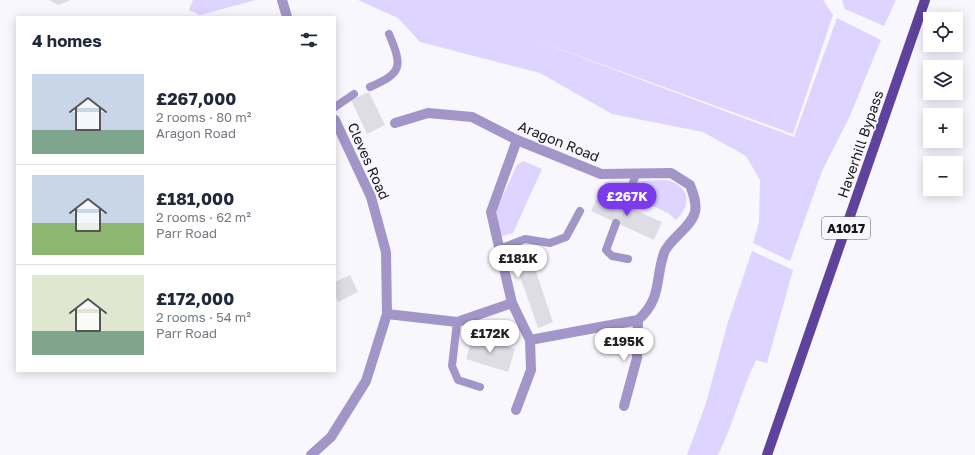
<!DOCTYPE html>
<html lang="en">
<head>
<meta charset="utf-8">
<style>
  :root { --surface:#fff; --page:#f2f2f3; --text:#1f2937; --muted:#747a83; --line:#e0e1e3; --accent:#7c3aed }
  body { margin:0; font-family:"Golos Text",sans-serif; background:var(--page); color:var(--text); height:100vh; display:flex; flex-direction:column; font-size:15px; white-space:nowrap }
  * { box-sizing:border-box; margin:0 }
  p { font-size:13px; color:var(--muted) }
  .icon { flex:none; width:22px; height:22px; fill:none; stroke:currentColor; stroke-width:2; stroke-linecap:round; stroke-linejoin:round }
  .map { position:relative; flex:1; overflow:hidden }
  .details { position:absolute; left:16px; top:16px; width:320px; height:356px; display:flex; flex-direction:column; background:var(--surface); border-radius:0px; box-shadow:0 2px 10px #0003 }
  .details>* { flex:none }
  .buttons { position:absolute; left:923px; top:12px; display:grid; gap:8px }
  .buttons a { display:grid; place-items:center; width:40px; height:40px; border-radius:0px; background:var(--surface); box-shadow:0 2px 10px #0003; font-size:20px }
  .price { position:absolute; translate:-50% -34px; padding:0 9px; border-radius:14px; background:#fff; color:#222; font-size:13px; line-height:26px; filter:drop-shadow(0 1px 2px #0008) }
  .price::after { content:''; position:absolute; left:50%; top:24px; width:12px; height:9px; margin-left:-6px; background:inherit; clip-path:polygon(0 0,100% 0,50% 100%) }
  .price.selected { background:var(--accent); color:#fff }
  ul { padding:0; list-style:none }
  li { display:flex; align-items:center; gap:12px; height:100px; padding:0 16px }
  li+li { border-top:1px solid var(--line) }
  li span { display:grid; place-items:center; flex:none; width:112px; height:80px; border-radius:0px; color:#555 }
  li>.icon { margin-inline-start:auto }
  span .icon { width:48px; height:48px; fill:#fffc; stroke-width:1 }
  li b { font-size:17px }
  h2 { display:flex; justify-content:space-between; align-items:center; height:48px; padding:0 16px; font-size:17px }
  .map>svg:first-child { display:block }
  .green { fill:#ddd4ff }
  .building { fill:#dedde6 }
  .lines { fill:none; stroke-linecap:round; stroke-linejoin:round }
  .service { stroke:#a296c9; stroke-width:8 }
  .minor { stroke:#a296c9; stroke-width:10 }
  .primary { stroke:#5e429b; stroke-width:10 }
  .labels { text-anchor:middle; dominant-baseline:central; stroke-width:3.5; stroke-linejoin:round; paint-order:stroke }
  .shield { fill:#f9f7fe; stroke:#5c5b5f; stroke-width:1 }
  .shield-label { font-size:13px; font-weight:bold; fill:#18181b }
  .street-label { font-size:14px; fill:#18181b; stroke:#f9f7fe }
</style>
</head>
<body>
<div class="map">
<svg width="975" height="455" viewBox="0 0 975 455">
  <rect width="100%" height="100%" fill="#f9f7fe"/>
  <path class="green" d="M 193,0 L 256,0 L 200,15 L 189,10 Z
    M 358,0 L 823,0 L 833,15 L 793,134 L 524,36 L 794,137 L 837,18 L 881,40 L 849,118 L 822,171 L 790,261 L 753,243 L 759,222 L 760,180 L 746,156 L 703,132 L 612,114 L 540,73 L 420,42 L 398,18 Z
    M 842,0 L 896,0 L 884,26 L 845,9 Z
    M 523,161 L 542,169 L 513,233 L 499,237 L 495,213 L 517,165 Z
    M 667,180 C 689,186 693,204 676,220 L 668,213 L 604,183 L 605,182 Z
    M 752,251 L 793,270 L 767,363 L 756,360 C 741,391 733,425 718,455 L 687,455 L 706,403 L 728,322 Z"/>
  <path class="building" d="M 49,0 L 71,0 L 58,5 Z
    M 369,92 L 385,125 L 367,134 L 351,100 Z
    M 599,194 L 662,222 L 654,240 L 591,211 Z
    M 529,251 L 553,322 L 538,328 L 513,256 Z
    M 350,275 L 358,292 L 338,302 L 335,295 L 335,282 Z
    M 473,335 L 515,349 L 508,372 L 466,359 Z"/>
  <g class="lines">
    <path class="service" d="M 370,87 C 402,73 403,67 389,34
      M 335,107 L 354,94
      M 625,205 L 636,174
      M 616,223 L 606,250 L 612,256 L 628,259
      M 499,249 L 525,239 L 550,243 L 566,237 L 580,211
      M 457,322 L 452,366 L 458,380 L 480,387"/>
    <path class="minor" d="M 282,0 L 287,17
      M 395,123 L 428,113 L 472,117 L 517,140 L 601,174 L 671,173 L 690,185 C 693,193 697,203 695,212 C 691,228 669,239 664,253 C 655,279 662,299 638,320 L 530,340
      M 387,314 L 457,322 L 512,303
      M 624,406 L 637,358 L 638,320
      M 516,410 L 531,370 L 530,340 L 512,303 L 491,212 L 517,140
      M 311,455 L 331,437 L 366,381 L 387,314 L 386,252 L 371,197 L 335,120"/>
    <path class="primary" d="M 767,455 L 925,0"/>
  </g>
  <g class="labels">
    <rect class="shield" x="822" y="217" width="48" height="22" rx="3"/>
    <g class="shield-label">
      <text x="846" y="228">A1017</text>
    </g>
    <g class="street-label">
      <text transform="translate(559 141) rotate(22)">Aragon Road</text>
      <text transform="translate(860 144) rotate(-71)">Haverhill Bypass</text>
      <text transform="translate(369 161) rotate(66)">Cleves Road</text>
    </g>
  </g>
</svg>
<div class="buttons">
<a><svg class="icon" aria-label="locate" viewBox="0 0 24 24"><circle cx="12" cy="12" r="6"/><path d="M12 2v4M12 18v4M2 12h4M18 12h4"/></svg></a>
<a><svg class="icon" aria-label="layers" viewBox="0 0 24 24"><path d="M12 4l9 5-9 5-9-5zM3 14l9 5 9-5"/></svg></a>
<a>+</a>
<a>−</a>
</div>
<b class="price selected" style="left:627px;top:217px">£267K</b>
<b class="price" style="left:518px;top:279px">£181K</b>
<b class="price" style="left:490px;top:354px">£172K</b>
<b class="price" style="left:624px;top:362px">£195K</b>
<section class="details">
<h2>4 homes<svg class="icon" aria-label="filters" viewBox="0 0 24 24"><path d="M4 7h16M4 17h16"/><circle cx="9" cy="7" r="2"/><circle cx="15" cy="17" r="2"/></svg></h2>
<ul>
<li><span style="background:linear-gradient(#c9d6e8 70%,#7fa58c 0)"><svg class="icon" aria-label="home" viewBox="0 0 24 24"><path d="M3 11l9-7 9 7M6 9v11h12V9"/></svg></span><div><b>£267,000</b><p>2 rooms · 80 m²</p><p>Aragon Road</p></div></li>
<li><span style="background:linear-gradient(#c9d6e8 60%,#8fb573 0)"><svg class="icon" aria-label="home" viewBox="0 0 24 24"><path d="M3 11l9-7 9 7M6 9v11h12V9"/></svg></span><div><b>£181,000</b><p>2 rooms · 62 m²</p><p>Parr Road</p></div></li>
<li><span style="background:linear-gradient(#dfe7d0 70%,#7fa58c 0)"><svg class="icon" aria-label="home" viewBox="0 0 24 24"><path d="M3 11l9-7 9 7M6 9v11h12V9"/></svg></span><div><b>£172,000</b><p>2 rooms · 54 m²</p><p>Parr Road</p></div></li>
</ul>
</section>
</div>
</body>
</html>
